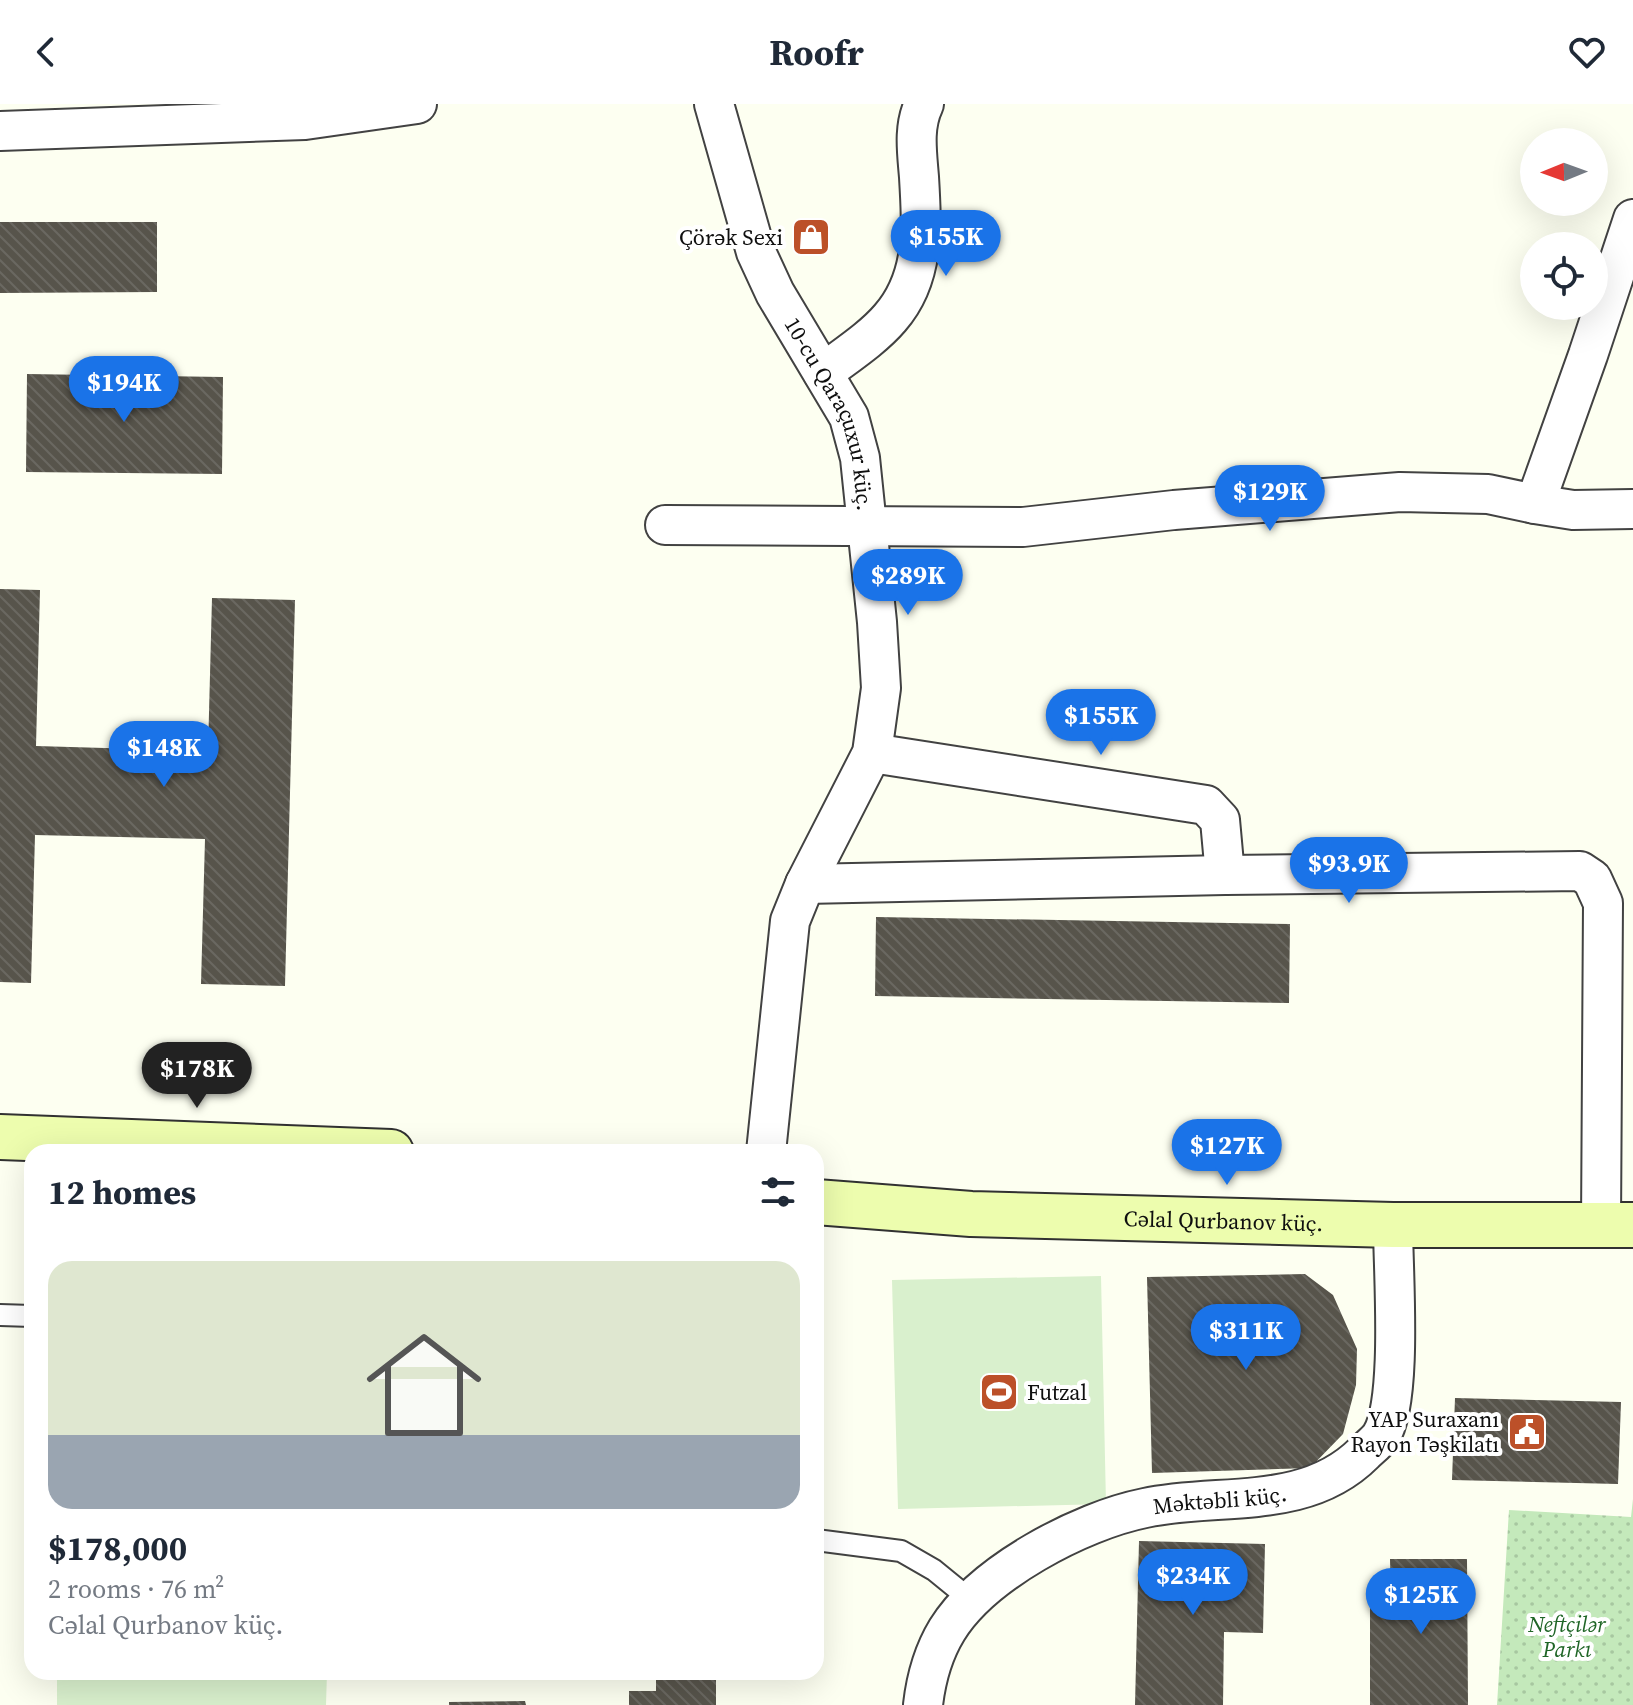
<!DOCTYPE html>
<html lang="en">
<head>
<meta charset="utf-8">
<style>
  :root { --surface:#fff; --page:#f6f6f7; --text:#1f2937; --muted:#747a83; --accent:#1a73e8 }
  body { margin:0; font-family:"Source Serif 4",serif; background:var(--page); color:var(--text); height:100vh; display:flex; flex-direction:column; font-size:30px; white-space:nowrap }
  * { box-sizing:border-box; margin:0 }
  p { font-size:26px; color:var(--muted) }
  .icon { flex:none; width:44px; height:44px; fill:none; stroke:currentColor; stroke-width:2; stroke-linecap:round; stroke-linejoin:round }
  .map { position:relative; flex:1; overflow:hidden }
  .side { position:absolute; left:24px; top:1040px; width:800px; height:536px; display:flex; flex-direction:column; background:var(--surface); border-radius:24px; box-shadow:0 8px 32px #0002 }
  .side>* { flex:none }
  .needle { width:52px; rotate:269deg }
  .controls { position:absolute; left:1520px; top:24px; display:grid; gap:16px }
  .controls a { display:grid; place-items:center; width:88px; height:88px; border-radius:50%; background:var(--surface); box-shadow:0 8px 32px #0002; font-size:40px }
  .price { position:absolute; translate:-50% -68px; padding:0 18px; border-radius:28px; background:var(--accent); color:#fff; font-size:26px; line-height:52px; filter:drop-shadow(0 2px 4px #0008) }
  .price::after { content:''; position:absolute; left:50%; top:48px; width:24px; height:18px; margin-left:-12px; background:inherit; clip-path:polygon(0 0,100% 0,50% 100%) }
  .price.selected { background:#222; color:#fff }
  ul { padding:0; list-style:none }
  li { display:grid; align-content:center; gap:16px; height:424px; padding:0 24px }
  li span { display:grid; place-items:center; height:248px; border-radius:24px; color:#555 }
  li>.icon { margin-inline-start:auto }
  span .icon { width:144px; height:144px; fill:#fffc; stroke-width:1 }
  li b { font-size:34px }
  h2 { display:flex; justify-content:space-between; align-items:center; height:96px; padding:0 24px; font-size:34px }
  header { display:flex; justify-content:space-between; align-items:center; height:104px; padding:0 24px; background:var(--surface); font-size:36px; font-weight:700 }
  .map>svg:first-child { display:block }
  .grass { fill:url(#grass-dots) }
  .pitch { fill:#d9f0cd }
  .building { fill:url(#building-back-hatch) }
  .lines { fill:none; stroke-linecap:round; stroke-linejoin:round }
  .lane-casing { stroke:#424242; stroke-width:24 }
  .street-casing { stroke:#424242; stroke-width:42 }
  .secondary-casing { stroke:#313131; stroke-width:48 }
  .lane { stroke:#fff; stroke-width:20 }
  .street { stroke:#fff; stroke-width:38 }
  .secondary { stroke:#edfdae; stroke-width:44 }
  .labels { text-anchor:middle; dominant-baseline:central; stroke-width:8; stroke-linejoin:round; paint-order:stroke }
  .poi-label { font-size:22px; fill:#0f0f0f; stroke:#fff; text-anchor:end }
  .street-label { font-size:22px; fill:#0f0f0f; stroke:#fff }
  .park-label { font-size:22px; font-style:italic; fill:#206627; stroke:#fff }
</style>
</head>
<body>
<header><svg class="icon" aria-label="back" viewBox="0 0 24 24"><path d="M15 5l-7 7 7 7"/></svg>Roofr<svg class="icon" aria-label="heart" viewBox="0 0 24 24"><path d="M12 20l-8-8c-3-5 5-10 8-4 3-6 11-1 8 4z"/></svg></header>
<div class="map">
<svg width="1633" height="1601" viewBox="0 0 1633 1601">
  <defs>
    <pattern id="grass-dots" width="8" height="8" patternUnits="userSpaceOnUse" patternTransform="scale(2)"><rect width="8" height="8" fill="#c4e9bb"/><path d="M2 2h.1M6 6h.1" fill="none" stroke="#a7c7a0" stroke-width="1.8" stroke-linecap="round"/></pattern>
    <pattern id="building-back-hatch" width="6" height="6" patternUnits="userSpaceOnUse" patternTransform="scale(2)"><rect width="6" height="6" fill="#57544b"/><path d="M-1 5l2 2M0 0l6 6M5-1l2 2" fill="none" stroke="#6a6861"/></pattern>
  </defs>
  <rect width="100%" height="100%" fill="#fdfff1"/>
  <path class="grass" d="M 1633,1395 L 1633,1601 L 1497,1601 L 1509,1406 L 1631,1413 Z"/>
  <path class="pitch" d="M 1101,1172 L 1106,1400 L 898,1405 L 892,1176 Z
    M 57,1568 L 327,1568 L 326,1601 L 57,1601 Z"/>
  <path class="building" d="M 0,118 L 157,118 L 157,188 L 0,189 Z
    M 27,270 L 223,273 L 222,370 L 26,368 Z
    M 0,485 L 40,486 L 36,642 L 208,647 L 212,494 L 295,496 L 285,882 L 201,880 L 205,735 L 35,731 L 31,879 L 0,878 Z
    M 876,813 L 1290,820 L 1289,899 L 875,892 Z
    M 1305,1170 L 1333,1191 L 1357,1245 L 1356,1281 L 1343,1330 L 1310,1364 L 1152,1369 L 1147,1173 Z
    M 1455,1294 L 1621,1298 L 1618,1380 L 1452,1376 Z
    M 1139,1437 L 1265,1440 L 1263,1529 L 1224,1528 L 1223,1601 L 1135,1601 Z
    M 1390,1455 L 1467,1455 L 1468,1601 L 1370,1601 L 1370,1500 L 1391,1499 Z
    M 656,1568 L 716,1568 L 716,1601 L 629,1601 L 629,1587 L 656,1587 Z
    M 525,1597 L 526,1601 L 449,1601 L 449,1598 Z"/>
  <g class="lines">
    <g class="lane-casing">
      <path id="lane" d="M 0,1211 L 32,1212
        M 816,1436 L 901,1447 L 934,1466 L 972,1497"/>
    </g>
    <g class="street-casing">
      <g id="street">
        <path id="s1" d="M 714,0 L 756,148 L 775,189 L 849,313 L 860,354 L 877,518 L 881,584 L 872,649 L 805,780 L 790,817 L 766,1048"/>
        <path d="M 0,27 L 305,16 L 417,0"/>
        <path d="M 823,269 C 845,252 872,235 890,214 C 925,174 922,123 919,73 C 917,48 913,23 924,0"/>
        <path d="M 1535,400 L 1573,406 L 1633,405"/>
        <path d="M 665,421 L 1023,423 L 1174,406 L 1400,388 L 1488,390 L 1535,400 L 1588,251 L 1633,115"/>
        <path d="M 872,649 L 1206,701 L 1220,716 L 1225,771"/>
        <path d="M 805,780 L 1225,771 L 1580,767 L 1592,775 L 1603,799 L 1601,1121"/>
        <path id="s2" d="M 923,1601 C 926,1575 933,1549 947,1526 C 982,1469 1080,1417 1145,1404 C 1219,1388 1305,1408 1364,1349 C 1369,1344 1377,1338 1381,1332 C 1403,1296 1393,1167 1393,1121"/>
      </g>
    </g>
    <g class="secondary-casing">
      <g id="secondary">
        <path d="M 0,1033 L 391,1048"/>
        <path id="s3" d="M 816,1098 L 971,1110 L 1393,1121 L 1633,1121"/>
      </g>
    </g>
    <use href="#lane" class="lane"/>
    <use href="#street" class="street"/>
    <use href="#secondary" class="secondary"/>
  </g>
  <defs>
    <g id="shop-square" transform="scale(2)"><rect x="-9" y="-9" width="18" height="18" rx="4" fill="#bc5029" stroke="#fff"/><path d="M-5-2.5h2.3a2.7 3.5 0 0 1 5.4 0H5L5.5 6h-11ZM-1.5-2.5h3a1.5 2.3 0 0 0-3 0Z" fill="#fff"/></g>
    <g id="stadium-square" transform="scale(2)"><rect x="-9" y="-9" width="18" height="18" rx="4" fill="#bc5029" stroke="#fff"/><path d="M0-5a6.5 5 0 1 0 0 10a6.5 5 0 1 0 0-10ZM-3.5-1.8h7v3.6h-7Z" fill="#fff"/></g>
    <g id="civic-square" transform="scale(2)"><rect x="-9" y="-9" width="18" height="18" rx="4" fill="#bc5029" stroke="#fff"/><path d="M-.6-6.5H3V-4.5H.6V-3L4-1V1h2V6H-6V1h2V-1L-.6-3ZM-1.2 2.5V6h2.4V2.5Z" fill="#fff"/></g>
  </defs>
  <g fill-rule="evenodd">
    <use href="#shop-square" x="811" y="133"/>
    <use href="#stadium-square" x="999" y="1288"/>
    <use href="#civic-square" x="1527" y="1328"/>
  </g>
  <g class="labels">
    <g class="poi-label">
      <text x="783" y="133">Çörək Sexi</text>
      <text x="1027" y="1288" text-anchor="start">Futzal</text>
      <text x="1499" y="1315">YAP Suraxanı<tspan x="1499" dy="25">Rayon Təşkilatı</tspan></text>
    </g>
    <g class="street-label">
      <text stroke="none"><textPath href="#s1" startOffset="334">10-cu Qaraçuxur küç.</textPath></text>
      <text stroke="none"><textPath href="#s3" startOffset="408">Cəlal Qurbanov küç.</textPath></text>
      <text stroke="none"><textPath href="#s2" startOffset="392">Məktəbli küç.</textPath></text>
    </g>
    <g class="park-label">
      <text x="1567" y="1520">Neftçilər<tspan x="1567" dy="25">Parkı</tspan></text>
    </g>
  </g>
</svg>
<div class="controls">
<a><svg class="needle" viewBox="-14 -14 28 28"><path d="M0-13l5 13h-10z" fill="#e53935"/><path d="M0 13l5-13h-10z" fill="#747a83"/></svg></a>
<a><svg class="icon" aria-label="locate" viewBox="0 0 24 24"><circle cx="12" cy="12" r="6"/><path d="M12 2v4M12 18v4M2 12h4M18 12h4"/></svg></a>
</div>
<b class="price" style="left:946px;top:174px">$155K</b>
<b class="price" style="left:124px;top:320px">$194K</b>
<b class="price" style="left:1270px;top:429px">$129K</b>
<b class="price" style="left:908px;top:513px">$289K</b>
<b class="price" style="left:1101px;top:653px">$155K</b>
<b class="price" style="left:164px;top:685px">$148K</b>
<b class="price" style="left:1349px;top:801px">$93.9K</b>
<b class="price selected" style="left:197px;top:1006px">$178K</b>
<b class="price" style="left:1227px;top:1083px">$127K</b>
<b class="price" style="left:1246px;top:1268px">$311K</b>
<b class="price" style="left:1193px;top:1513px">$234K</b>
<b class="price" style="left:1421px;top:1532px">$125K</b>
<section class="side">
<h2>12 homes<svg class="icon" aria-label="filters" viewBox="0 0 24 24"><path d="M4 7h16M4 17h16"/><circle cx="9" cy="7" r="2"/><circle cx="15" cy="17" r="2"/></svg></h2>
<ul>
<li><span style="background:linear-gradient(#dfe7d0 70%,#9aa5b1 0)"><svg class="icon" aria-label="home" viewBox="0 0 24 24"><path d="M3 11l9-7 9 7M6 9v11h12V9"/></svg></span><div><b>$178,000</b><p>2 rooms · 76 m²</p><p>Cəlal Qurbanov küç.</p></div></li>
</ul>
</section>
</div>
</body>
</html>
